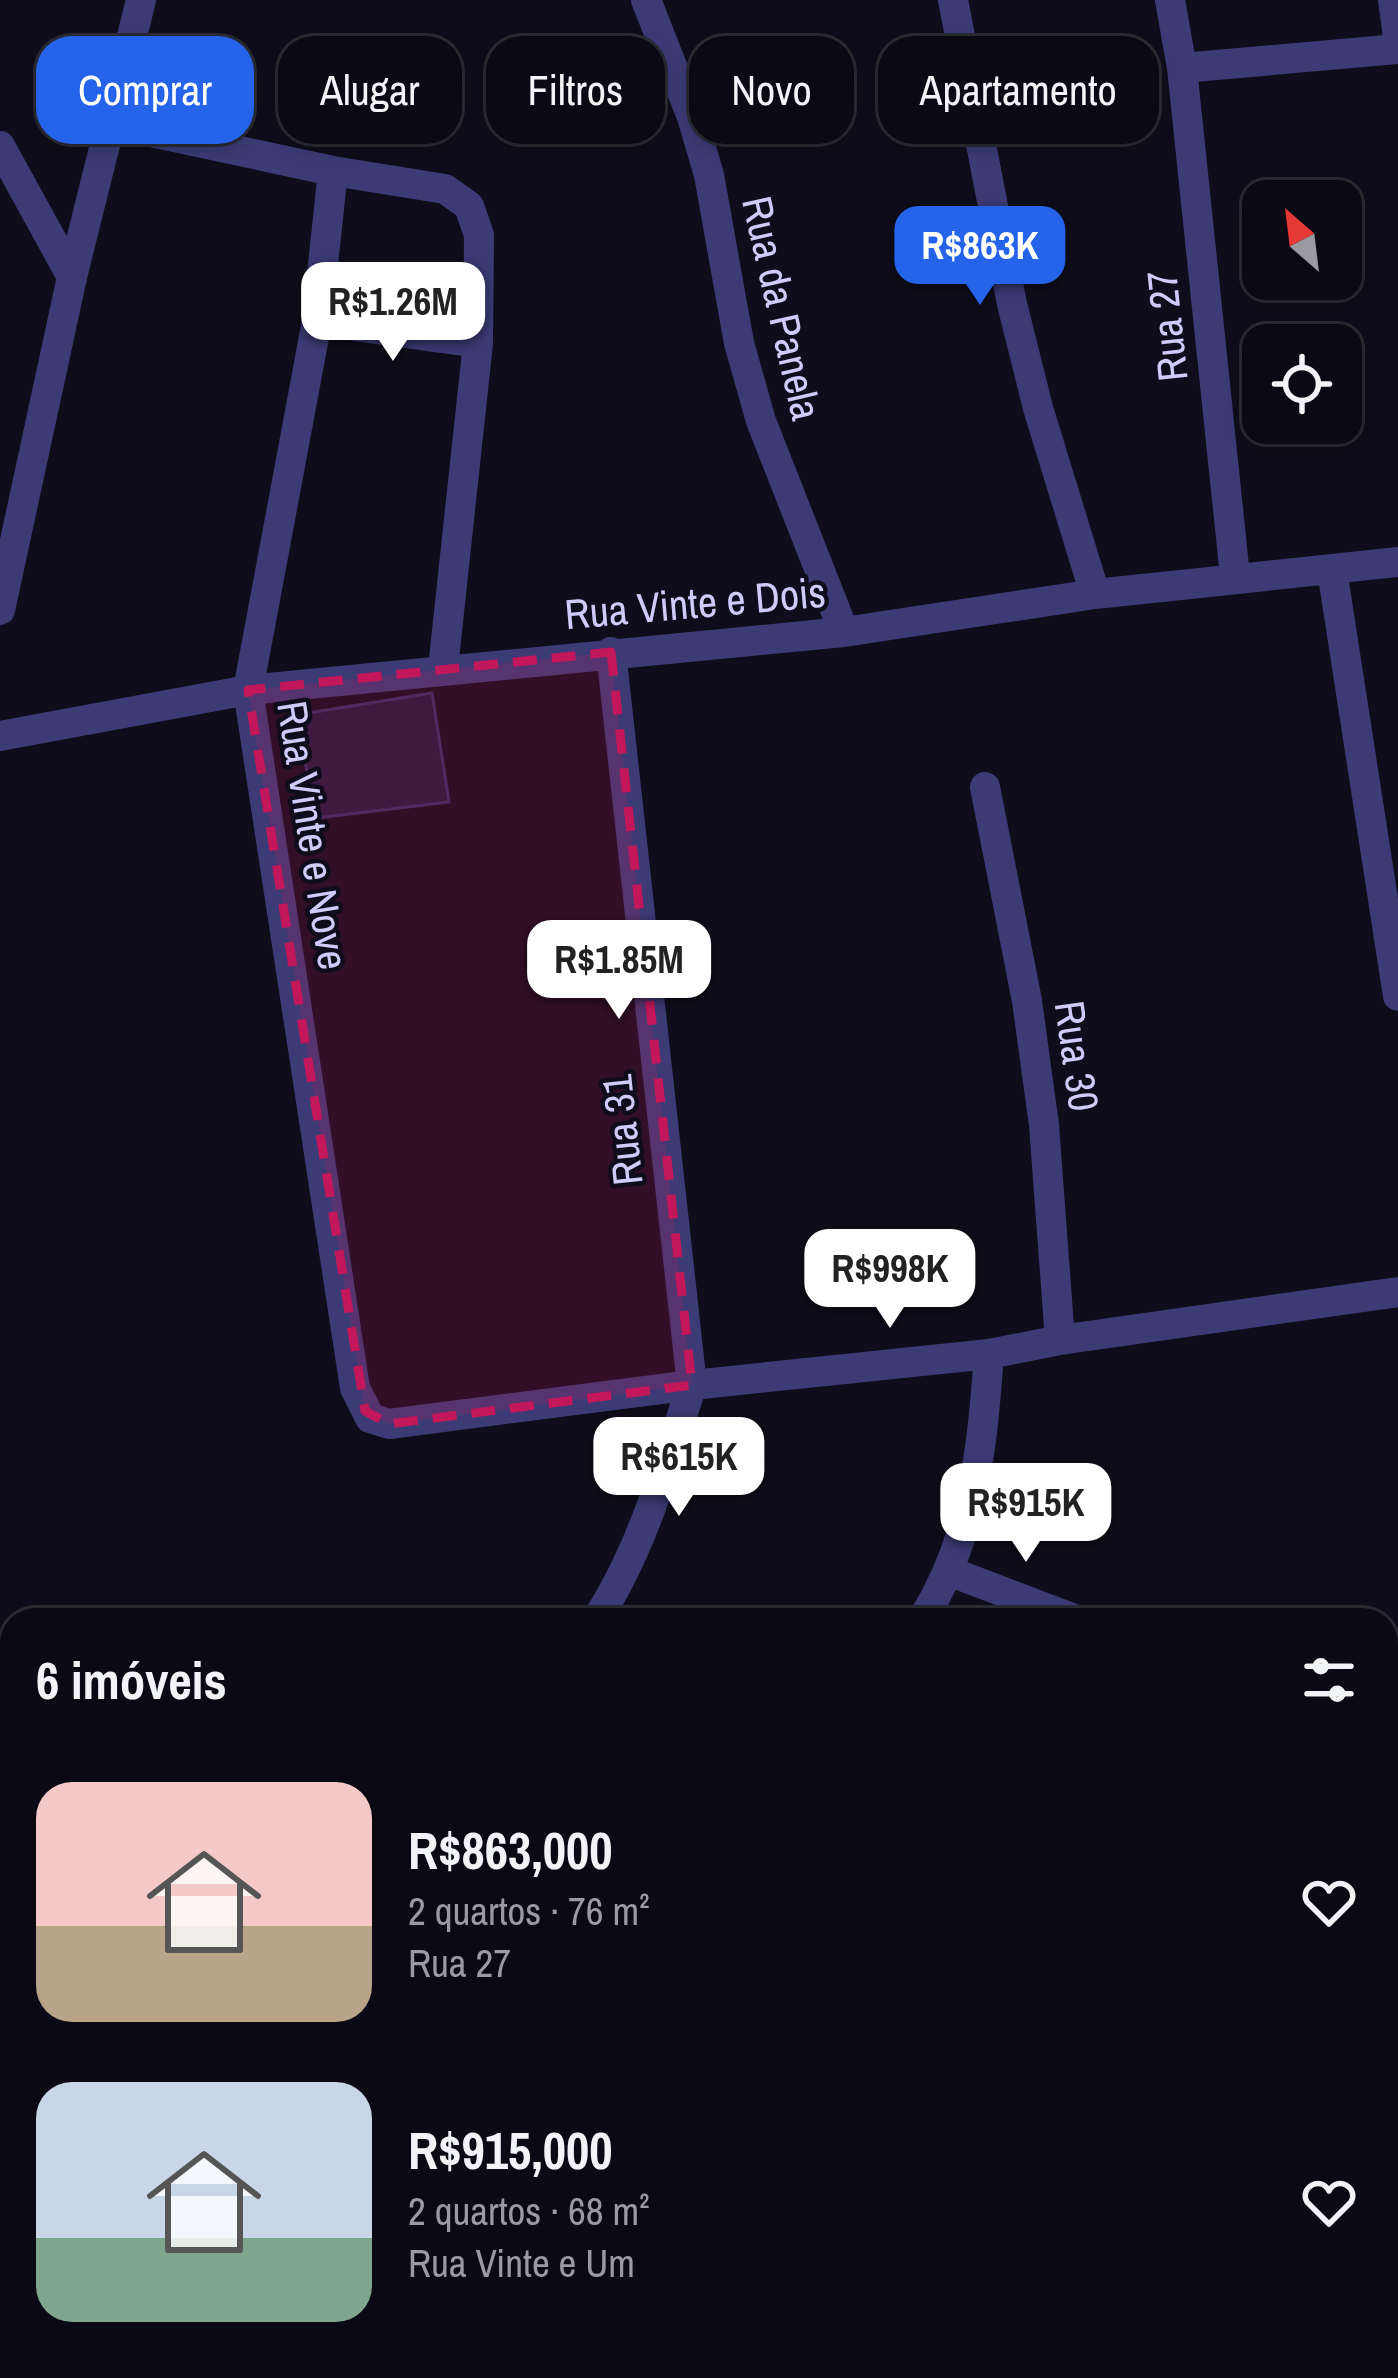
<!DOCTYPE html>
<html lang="pt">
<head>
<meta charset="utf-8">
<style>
  :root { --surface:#0b0a14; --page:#14131d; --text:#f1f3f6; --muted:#9a9aa0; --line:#2b2b34; --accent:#2563eb }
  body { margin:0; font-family:"Archivo Narrow",sans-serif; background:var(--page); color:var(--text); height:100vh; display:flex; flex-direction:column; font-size:45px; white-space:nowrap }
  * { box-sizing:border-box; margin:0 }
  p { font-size:39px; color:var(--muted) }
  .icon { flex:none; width:66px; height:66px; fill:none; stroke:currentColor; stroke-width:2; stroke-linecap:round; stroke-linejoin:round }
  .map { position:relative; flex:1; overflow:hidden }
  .details { position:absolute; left:0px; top:1608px; width:1398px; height:771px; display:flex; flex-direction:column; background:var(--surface); border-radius:36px 36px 0 0; box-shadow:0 6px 18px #0003,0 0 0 3px var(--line) }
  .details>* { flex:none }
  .guide { position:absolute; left:36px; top:36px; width:1326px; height:108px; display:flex; gap:24px }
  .needle { width:78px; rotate:332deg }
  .tools { position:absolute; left:1242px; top:180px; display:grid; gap:24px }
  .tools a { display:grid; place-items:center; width:120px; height:120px; border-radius:24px; background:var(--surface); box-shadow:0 6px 18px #0003,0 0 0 3px var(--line); font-size:60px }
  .price { position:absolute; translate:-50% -102px; padding:0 27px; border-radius:24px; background:#fff; color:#222; font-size:39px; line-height:78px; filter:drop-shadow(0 3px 6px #0008) }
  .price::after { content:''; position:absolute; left:50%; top:72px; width:36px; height:27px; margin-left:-18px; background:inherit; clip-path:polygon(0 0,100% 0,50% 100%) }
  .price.active { background:var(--accent); color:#fff }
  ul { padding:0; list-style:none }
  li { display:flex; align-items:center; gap:36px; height:300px; padding:0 36px }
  li span { display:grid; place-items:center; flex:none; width:336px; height:240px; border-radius:36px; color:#555 }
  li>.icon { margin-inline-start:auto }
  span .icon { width:144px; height:144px; fill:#fffc; stroke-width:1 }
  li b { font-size:51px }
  h2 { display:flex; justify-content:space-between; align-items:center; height:144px; padding:0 36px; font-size:51px }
  .tag { padding:0 42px; border-radius:36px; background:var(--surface); box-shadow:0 6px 18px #0003,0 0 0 3px var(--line); font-size:42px; line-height:108px }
  .tag.active { background:var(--accent); color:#fff }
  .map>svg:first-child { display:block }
  .pitch { fill:#102523 }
  .building { fill:#201a3a; stroke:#382e65; stroke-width:3 }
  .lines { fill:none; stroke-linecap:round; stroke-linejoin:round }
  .minor { stroke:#3c3b76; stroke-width:30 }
  .tertiary { stroke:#3c3b76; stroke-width:30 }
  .marked { fill:#c2185b; fill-opacity:0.2; stroke:#c2185b; stroke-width:9; stroke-dasharray:24 15; stroke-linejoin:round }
  .labels { text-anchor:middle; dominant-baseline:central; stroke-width:9; stroke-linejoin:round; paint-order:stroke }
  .street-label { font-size:42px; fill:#cfcbfb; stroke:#0f0d1b }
</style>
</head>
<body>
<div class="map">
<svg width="1398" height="2378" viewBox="0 0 1398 2378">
  <rect width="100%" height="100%" fill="#0f0d1b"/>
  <path class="pitch" d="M 1386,1789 L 1398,1794 L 1398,2378 L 1361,2378 L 1333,2367 L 1386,2367 Z"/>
  <path class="building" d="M 432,693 L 449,802 L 316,818 L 296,715 Z"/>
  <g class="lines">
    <path class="minor" d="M 646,0 L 692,117 L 709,175 L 739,343 L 761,421 L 844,632
      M 953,0 L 1012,304 L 1038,408 L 1095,594
      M 1170,0 L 1182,68 L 1235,576
      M 1393,0 L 1398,37
      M 1182,68 L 1398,49
      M 109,123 L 333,171 L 445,189 L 469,206 L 479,235 L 478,343 L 443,668
      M 0,146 L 72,277
      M 333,171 L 317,321 L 248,690 L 355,1388 L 370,1418 L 389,1424 L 692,1385 L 989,1354 L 1060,1340 L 1398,1292
      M 317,321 L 478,343
      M 1332,570 L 1398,996
      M 0,736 L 248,690 L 844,632 L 1095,594 L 1398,562
      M 985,787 L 1027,1001 L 1044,1125 L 1060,1340
      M 951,1572 L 1077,1620
      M 596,1620 C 642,1551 666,1463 692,1385 L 611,652
      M 922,1620 C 974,1538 982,1449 989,1354
      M 1386,1739 L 1398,1743
      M 0,1746 L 12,1741
      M 0,1912 L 12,1938
      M 0,2003 L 12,1998
      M 0,2292 L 12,2287
      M 0,2342 L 12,2347
      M 57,2367 L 83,2378
      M 1195,2367 L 1227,2378
      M 1053,2378 L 1067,2367"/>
    <path class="tertiary" d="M 0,610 L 72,277 L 141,0"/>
  </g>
  <path class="marked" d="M 611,652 L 692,1385 L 389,1424 L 365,1411 L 248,690 Z"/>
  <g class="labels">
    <g class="street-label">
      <text transform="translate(782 308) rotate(77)">Rua da Panela</text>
      <text transform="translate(1167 326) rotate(-96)">Rua 27</text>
      <text transform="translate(695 603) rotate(-5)">Rua Vinte e Dois</text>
      <text transform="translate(313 835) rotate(81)">Rua Vinte e Nove</text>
      <text transform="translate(1077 1056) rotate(82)">Rua 30</text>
      <text transform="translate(622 1130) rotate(-96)">Rua 31</text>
    </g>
  </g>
</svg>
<div class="tools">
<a><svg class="needle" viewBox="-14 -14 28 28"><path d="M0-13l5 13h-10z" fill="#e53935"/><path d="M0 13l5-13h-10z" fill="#9a9aa0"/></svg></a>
<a><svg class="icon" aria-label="locate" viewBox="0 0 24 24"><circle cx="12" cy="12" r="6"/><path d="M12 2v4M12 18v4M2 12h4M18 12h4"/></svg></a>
</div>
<b class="price active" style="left:980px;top:308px">R$863K</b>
<b class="price" style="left:393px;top:364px">R$1.26M</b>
<b class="price" style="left:619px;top:1022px">R$1.85M</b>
<b class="price" style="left:890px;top:1331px">R$998K</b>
<b class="price" style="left:679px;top:1519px">R$615K</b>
<b class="price" style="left:1026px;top:1565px">R$915K</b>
<div class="guide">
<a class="tag active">Comprar</a>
<a class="tag">Alugar</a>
<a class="tag">Filtros</a>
<a class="tag">Novo</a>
<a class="tag">Apartamento</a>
</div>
<section class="details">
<h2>6 imóveis<svg class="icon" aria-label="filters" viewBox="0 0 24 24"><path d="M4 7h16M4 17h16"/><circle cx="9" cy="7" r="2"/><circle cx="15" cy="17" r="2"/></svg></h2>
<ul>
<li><span style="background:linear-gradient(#f6c9c9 60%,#b9a48a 0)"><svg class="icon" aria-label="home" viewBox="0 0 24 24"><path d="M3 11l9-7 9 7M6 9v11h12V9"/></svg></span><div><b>R$863,000</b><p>2 quartos · 76 m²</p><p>Rua 27</p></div><svg class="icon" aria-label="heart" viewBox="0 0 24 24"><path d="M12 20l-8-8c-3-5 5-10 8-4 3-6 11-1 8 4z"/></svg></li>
<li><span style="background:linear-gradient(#c9d6e8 65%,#7fa58c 0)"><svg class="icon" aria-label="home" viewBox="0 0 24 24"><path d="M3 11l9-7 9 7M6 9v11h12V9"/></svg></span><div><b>R$915,000</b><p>2 quartos · 68 m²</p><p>Rua Vinte e Um</p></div><svg class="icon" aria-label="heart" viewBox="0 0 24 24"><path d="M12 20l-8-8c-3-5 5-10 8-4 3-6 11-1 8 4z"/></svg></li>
</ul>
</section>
</div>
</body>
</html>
